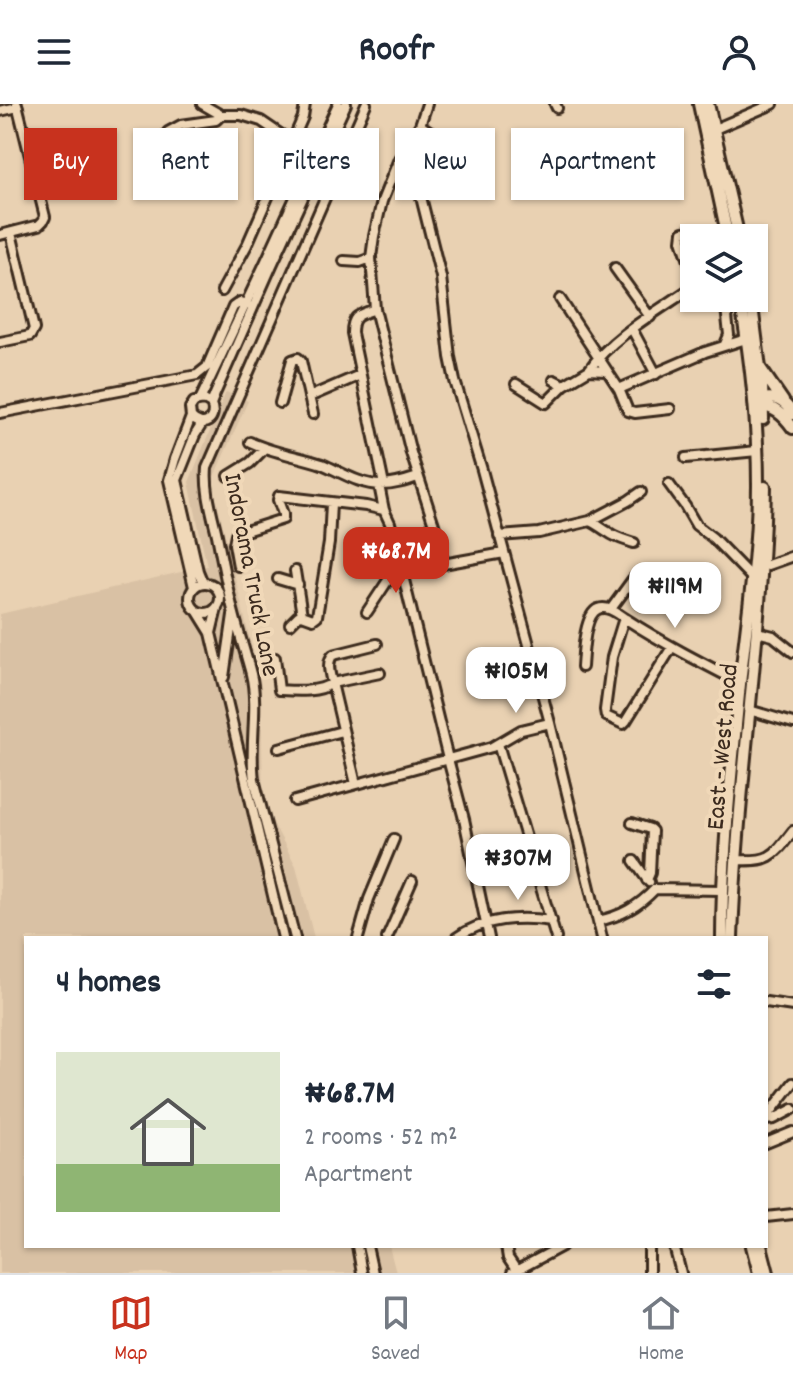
<!DOCTYPE html>
<html lang="en">
<head>
<meta charset="utf-8">
<style>
  :root { --surface:#fff; --page:#f2f2f3; --text:#1f2937; --muted:#747a83; --line:#e0e1e3; --accent:#c8321e }
  body { margin:0; font-family:Dekko,sans-serif; background:var(--page); color:var(--text); height:100vh; display:flex; flex-direction:column; font-size:30px; white-space:nowrap }
  * { box-sizing:border-box; margin:0 }
  p { font-size:26px; color:var(--muted) }
  .icon { flex:none; width:44px; height:44px; fill:none; stroke:currentColor; stroke-width:2; stroke-linecap:round; stroke-linejoin:round }
  .map { position:relative; flex:1; overflow:hidden }
  .details { position:absolute; left:24px; top:832px; width:744px; height:312px; display:flex; flex-direction:column; background:var(--surface); border-radius:0px; box-shadow:0 2px 6px #0004 }
  .details>* { flex:none }
  .top-card { position:absolute; left:24px; top:24px; width:746px; height:72px; display:flex; gap:16px }
  .fabs { position:absolute; left:680px; top:120px; display:grid; gap:16px }
  .fabs a { display:grid; place-items:center; width:88px; height:88px; border-radius:0px; background:var(--surface); box-shadow:0 2px 6px #0004; font-size:40px }
  .price { position:absolute; translate:-50% -68px; padding:0 18px; border-radius:16px; background:#fff; color:#222; font-size:26px; line-height:52px; filter:drop-shadow(0 2px 4px #0008) }
  .price::after { content:''; position:absolute; left:50%; top:48px; width:24px; height:18px; margin-left:-12px; background:inherit; clip-path:polygon(0 0,100% 0,50% 100%) }
  .price.on { background:var(--accent); color:#fff }
  ul { padding:0; list-style:none }
  li { display:flex; align-items:center; gap:24px; height:200px; padding:0 32px }
  li span { display:grid; place-items:center; flex:none; width:224px; height:160px; border-radius:0px; color:#555 }
  li>.icon { margin-inline-start:auto }
  span .icon { width:96px; height:96px; fill:#fffc; stroke-width:1 }
  li b { font-size:34px }
  h2 { display:flex; justify-content:space-between; align-items:center; height:96px; padding:0 32px; font-size:34px }
  .pill { padding:0 28px; border-radius:0px; background:var(--surface); box-shadow:0 2px 6px #0004; font-size:28px; line-height:72px }
  .pill.on { background:var(--accent); color:#fff }
  header { display:flex; justify-content:space-between; align-items:center; height:104px; padding:0 32px; background:var(--surface); font-size:36px; font-weight:700 }
  .tabs { display:flex; justify-content:space-around; align-items:center; height:112px; border-top:2px solid var(--line); background:var(--surface); font-size:22px; color:var(--muted) }
  .tabs a { display:grid; justify-items:center; gap:4px }
  .tabs .on { color:var(--accent) }
  .map>svg:first-child { display:block }
  .built { fill:#d9c1a4 }
  .lines { fill:none; stroke-linecap:round; stroke-linejoin:round }
  .minor-casing { stroke:#3b2a1e; stroke-width:14 }
  .major-casing { stroke:#3b2a1e; stroke-width:16 }
  .minor { stroke:#f0d8b8; stroke-width:8 }
  .major { stroke:#f0d8b8; stroke-width:10 }
  .labels { text-anchor:middle; dominant-baseline:central; stroke-width:8; stroke-linejoin:round; paint-order:stroke }
  .street-label { font-size:26px; fill:#3b2a1e; stroke:#f0d8b8 }
</style>
</head>
<body>
<header><svg class="icon" aria-label="menu" viewBox="0 0 24 24"><path d="M4 6h16M4 12h16M4 18h16"/></svg>Roofr<svg class="icon" aria-label="person" viewBox="0 0 24 24"><circle cx="12" cy="8" r="4"/><path d="M4 21q1-7 8-7t8 7"/></svg></header>
<div class="map">
<svg width="793" height="1169" viewBox="0 0 793 1169">
  <rect width="100%" height="100%" fill="#e9d1b2"/>
  <filter id="ink" filterUnits="userSpaceOnUse"><feTurbulence type="fractalNoise" baseFrequency=".0125" numOctaves="2"/><feDisplacementMap in="SourceGraphic" scale="16" xChannelSelector="R" yChannelSelector="G"/><feConvolveMatrix kernelMatrix="1 2 1 2 8 2 1 2 1" color-interpolation-filters="sRGB"/></filter>
  <g filter="url(#ink)">
    <path class="built" d="M 226,288 L 248,297 L 212,377 L 261,582 L 263,700 L 296,762 L 314,834 L 26,834 L 26,1142 L 389,1142 L 396,1169 L 0,1169 L 0,510 L 207,462 L 189,378 Z"/>
    <g class="lines">
      <g class="minor-casing">
        <path id="minor" d="M 202,0 L 221,11 L 241,11 L 261,17 L 292,38
          M 427,0 L 420,21 L 399,55 L 382,97 L 374,132 L 371,154 L 375,205 L 411,349 L 438,433 L 443,460
          M 555,0 L 557,4
          M 0,7 L 18,3
          M 420,21 C 440,34 443,35 446,60
          M 710,27 L 773,0
          M 168,28 L 181,21 L 216,16 L 221,11
          M 409,38 L 414,65 L 441,173 L 450,253 L 455,277 L 482,366 L 550,619 L 602,834
          M 0,131 L 39,121 L 43,117 L 45,113 L 17,0
          M 694,140 L 690,127 L 683,128 L 682,136 L 694,172
          M 344,157 L 360,158 L 371,154
          M 615,164 L 650,213
          M 222,187 L 247,141 L 303,13 L 305,0
          M 725,194 L 729,231 L 725,240
          M 560,195 L 619,285 L 628,307 L 635,309 L 670,305
          M 375,205 C 360,211 352,210 352,229 L 384,381
          M 632,225 L 656,270
          M 0,238 L 30,232 L 34,225 L 11,129
          M 589,266 C 612,232 660,206 694,182
          M 554,276 L 564,281 L 589,266 L 605,267
          M 516,280 L 546,299 L 564,281
          M 619,285 L 705,248 L 746,235
          M 309,293 L 360,271
          M 200,296 L 266,157 L 338,0
          M 280,299 L 292,256 L 298,254 L 301,257 L 313,310
          M 211,300 L 204,296 L 194,298 L 190,304 L 191,313 C 203,326 218,316 211,300 L 215,290 L 272,161 L 346,0
          M 0,309 L 197,271 L 207,263 L 233,203 L 240,198 L 248,201
          M 191,313 L 175,355 L 169,376 L 194,483
          M 202,320 L 195,331 L 177,376 L 198,467 L 203,479
          M 250,338 C 273,349 298,352 322,360 C 341,368 360,381 381,381 C 394,381 406,377 418,373
          M 686,354 L 757,347
          M 229,372 L 250,359 L 264,345
          M 669,380 L 685,402 L 696,421 L 713,434 L 753,475
          M 379,381 L 384,406 L 390,419 L 448,655 L 464,715 L 489,834
          M 590,417 L 628,397 L 641,388
          M 499,432 L 539,429 L 590,417 C 597,420 601,424 608,428 C 616,434 625,436 634,439
          M 400,458 L 443,460 L 504,449
          M 238,462 L 234,440 L 236,430 L 283,415 L 283,410 L 278,396 L 279,392 L 366,402 L 384,406
          M 762,463 L 793,452
          M 295,467 L 302,511
          M 278,475 L 298,481
          M190 494a15 15 0 1 1 30 0a15 15 0 1 1-30 0Z
          M 611,505 L 633,475
          M 198,508 L 211,529 L 283,834
          M 367,508 L 400,458
          M 302,511 L 313,515 L 317,512 L 329,439 L 331,399
          M 624,514 L 612,553 L 605,606 L 606,612 L 623,620 L 626,617 L 672,543
          M 290,520 L 298,512 L 302,511
          M 757,528 L 773,532 L 793,548
          M 211,529 L 217,504
          M 275,554 L 279,586 C 295,587 319,589 332,579 L 380,569
          M 582,563 C 583,550 584,511 598,505 C 608,501 618,510 626,515 C 663,539 702,559 741,579
          M 224,573 L 233,511
          M 749,606 L 793,619
          M 498,640 L 556,834
          M 279,644 L 342,627
          M 356,680 L 332,579 C 330,570 326,558 333,551 L 377,540
          M 295,697 L 492,643 L 521,626 L 550,619
          M 632,719 L 650,725 L 652,727 L 650,769 L 647,776
          M 736,756 C 770,758 773,753 793,727
          M 634,757 L 649,778
          M 598,817 C 621,812 638,803 655,785 L 722,786
          M 295,834 L 254,675 C 249,641 259,604 251,570 C 246,550 239,530 234,510 C 227,484 222,457 217,431 C 212,409 205,387 207,364 L 366,0
          M 358,834 L 369,795 L 394,735
          M 387,834 L 412,777
          M 456,834 C 483,814 520,812 552,817
          M 766,898 L 793,902
          M 766,1014 L 793,979
          M 766,1016 L 774,1015 L 793,1005
          M 766,1039 L 793,1028
          M 766,1113 L 793,1110
          M 357,1142 L 362,1169
          M 367,1142 L 373,1169
          M 506,1142 L 508,1154 L 516,1166
          M 674,1142 L 681,1169
          M 512,1169 L 562,1142
          M 649,1169 L 649,1142"/>
      </g>
      <g class="major-casing">
        <path id="major" d="M 699,0 L 728,134
          M 708,0 L 739,134
          M 751,194 L 762,280 L 763,315
          M 761,265 L 783,297
          M 758,296 C 775,291 784,296 793,310
          M 757,300 C 774,303 783,310 793,324
          M 722,834 C 722,749 732,664 740,580 C 747,514 758,448 758,381 C 758,318 751,256 740,194
          M 732,834 C 737,683 762,534 765,383
          M 752,1142 L 759,1169
          M 761,1142 L 768,1169"/>
      </g>
      <use href="#minor" class="minor"/>
      <use href="#major" class="major"/>
    </g>
  </g>
  <g class="labels">
    <g class="street-label">
      <text transform="translate(250 471) rotate(79)">Indorama Truck Lane</text>
      <text transform="translate(724 643) rotate(-85)">East - West Road</text>
    </g>
  </g>
</svg>
<div class="fabs">
<a><svg class="icon" aria-label="layers" viewBox="0 0 24 24"><path d="M12 4l9 5-9 5-9-5zM3 14l9 5 9-5"/></svg></a>
</div>
<b class="price on" style="left:396px;top:491px">₦68.7M</b>
<b class="price" style="left:675px;top:526px">₦119M</b>
<b class="price" style="left:516px;top:611px">₦105M</b>
<b class="price" style="left:518px;top:798px">₦307M</b>
<div class="top-card">
<a class="pill on">Buy</a>
<a class="pill">Rent</a>
<a class="pill">Filters</a>
<a class="pill">New</a>
<a class="pill">Apartment</a>
</div>
<section class="details">
<h2>4 homes<svg class="icon" aria-label="filters" viewBox="0 0 24 24"><path d="M4 7h16M4 17h16"/><circle cx="9" cy="7" r="2"/><circle cx="15" cy="17" r="2"/></svg></h2>
<ul>
<li><span style="background:linear-gradient(#dfe7d0 70%,#8fb573 0)"><svg class="icon" aria-label="home" viewBox="0 0 24 24"><path d="M3 11l9-7 9 7M6 9v11h12V9"/></svg></span><div><b>₦68.7M</b><p>2 rooms · 52 m²</p><p>Apartment</p></div></li>
</ul>
</section>
</div>
<nav class="tabs">
<a class="on"><svg class="icon" aria-label="map" viewBox="0 0 24 24"><path d="M3 6l6-2 6 2 6-2v14l-6 2-6-2-6 2zM9 4v14M15 6v14"/></svg>Map</a>
<a><svg class="icon" aria-label="saved" viewBox="0 0 24 24"><path d="M7 4h10v16l-5-4-5 4z"/></svg>Saved</a>
<a><svg class="icon" aria-label="home" viewBox="0 0 24 24"><path d="M3 11l9-7 9 7M6 9v11h12V9"/></svg>Home</a>
</nav>
</body>
</html>
